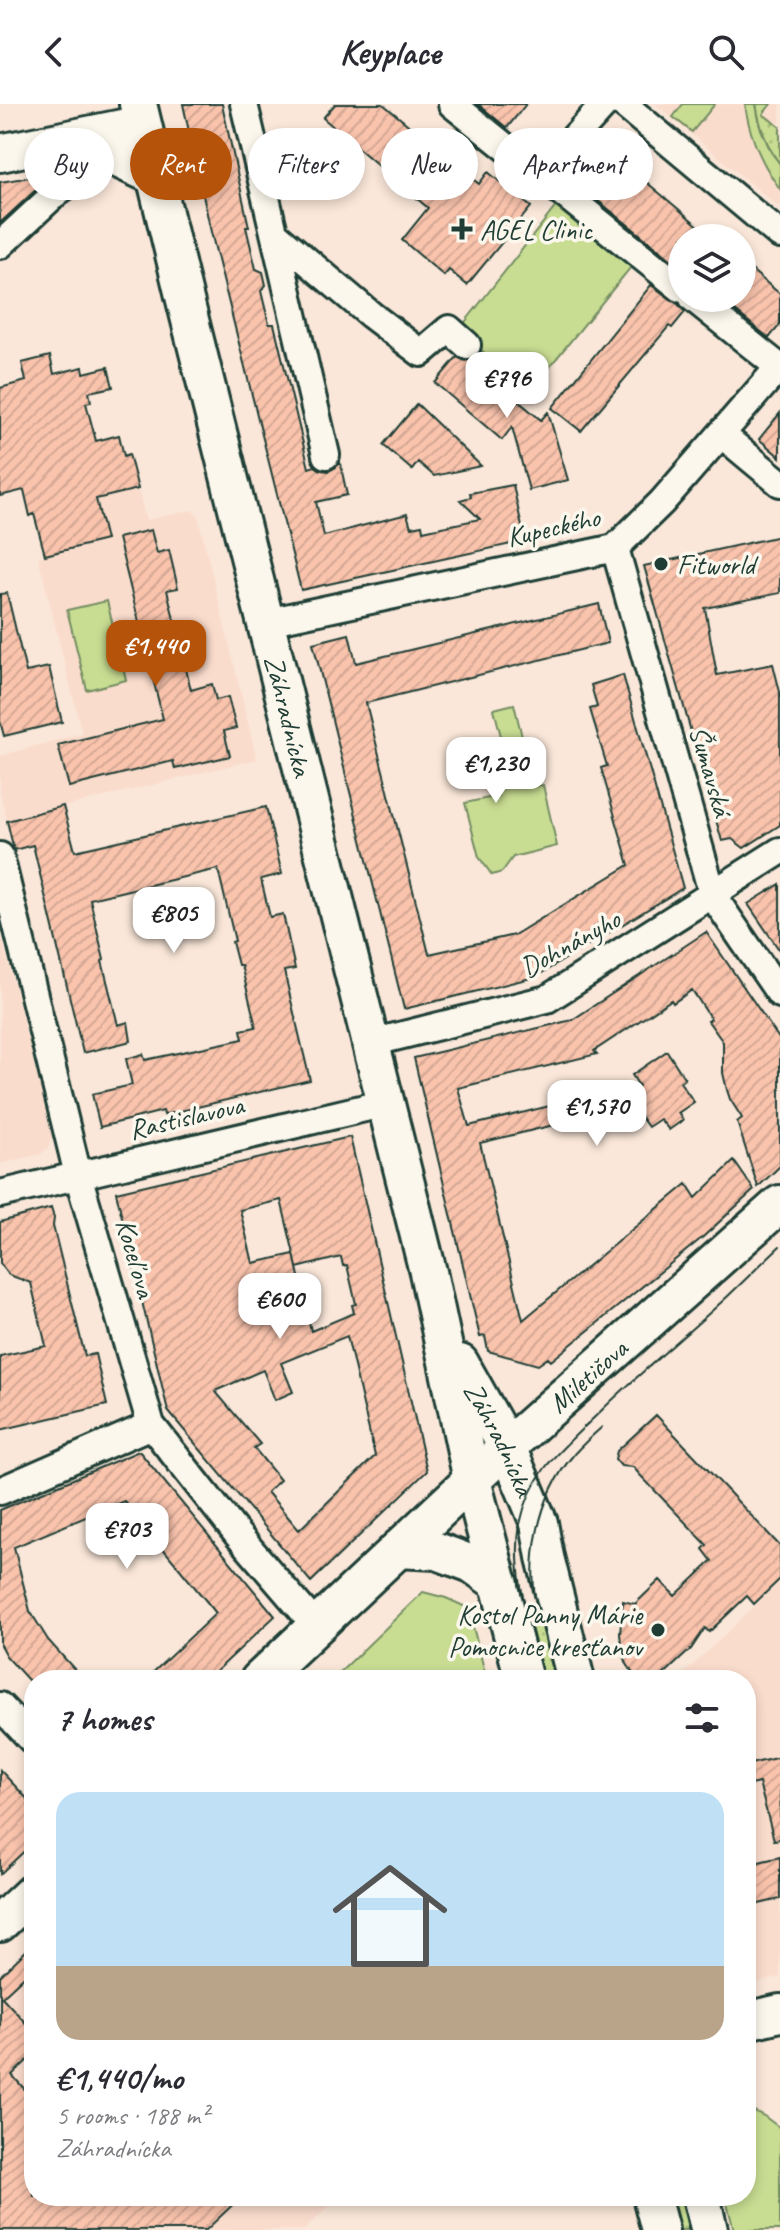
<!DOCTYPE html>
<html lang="en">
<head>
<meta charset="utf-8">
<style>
  :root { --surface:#fff; --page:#f7f7f7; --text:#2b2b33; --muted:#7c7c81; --accent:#b45309 }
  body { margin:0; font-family:Caveat,sans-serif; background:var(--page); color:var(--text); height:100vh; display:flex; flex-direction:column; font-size:30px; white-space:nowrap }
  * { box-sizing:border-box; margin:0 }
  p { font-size:26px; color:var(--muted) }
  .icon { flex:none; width:44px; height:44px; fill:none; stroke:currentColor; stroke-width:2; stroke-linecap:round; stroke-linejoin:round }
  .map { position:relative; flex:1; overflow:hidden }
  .panel { position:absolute; left:24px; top:1566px; width:732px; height:536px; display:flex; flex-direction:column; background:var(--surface); border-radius:32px; box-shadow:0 4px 12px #0003 }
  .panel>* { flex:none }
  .top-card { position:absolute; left:24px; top:24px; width:732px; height:72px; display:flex; gap:16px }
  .tools { position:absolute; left:668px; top:120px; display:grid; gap:16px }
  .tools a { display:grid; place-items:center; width:88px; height:88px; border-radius:50%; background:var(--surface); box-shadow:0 4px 12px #0003; font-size:40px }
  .price { position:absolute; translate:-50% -68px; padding:0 18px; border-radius:16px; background:#fff; color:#222; font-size:26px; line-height:52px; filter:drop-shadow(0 2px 4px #0008) }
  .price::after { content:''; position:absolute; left:50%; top:48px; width:24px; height:18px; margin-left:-12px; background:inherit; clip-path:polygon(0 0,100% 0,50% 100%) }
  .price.active { background:var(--accent); color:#fff }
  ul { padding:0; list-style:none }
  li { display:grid; align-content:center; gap:16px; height:424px; padding:0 32px }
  li span { display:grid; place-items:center; height:248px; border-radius:24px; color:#555 }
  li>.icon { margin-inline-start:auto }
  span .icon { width:144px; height:144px; fill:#fffc; stroke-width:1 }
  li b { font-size:34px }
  h2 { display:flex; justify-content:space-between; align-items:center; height:96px; padding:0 32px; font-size:34px }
  .chip { padding:0 28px; border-radius:36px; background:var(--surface); box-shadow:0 4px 12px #0003; font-size:28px; line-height:72px }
  .chip.active { background:var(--accent); color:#fff }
  header { display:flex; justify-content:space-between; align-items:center; height:104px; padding:0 32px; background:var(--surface); font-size:36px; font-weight:700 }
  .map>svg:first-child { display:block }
  .built { fill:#fadccc }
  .grass { fill:url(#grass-dots); stroke:#748d63; stroke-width:2 }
  .green { fill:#c8dd92; stroke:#748d63; stroke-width:2 }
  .building { fill:url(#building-hatch); stroke:#1f3d34; stroke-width:2; fill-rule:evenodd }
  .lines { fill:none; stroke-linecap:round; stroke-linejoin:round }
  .street-casing { stroke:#1f3d34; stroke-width:32 }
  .secondary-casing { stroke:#1f3d34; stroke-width:42 }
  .street { stroke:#fbf7ec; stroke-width:26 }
  .secondary { stroke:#fbf7ec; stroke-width:36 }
  .tram { stroke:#1f3d34; stroke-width:2 }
  .poi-dot { fill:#1f3d34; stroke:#fbf7ec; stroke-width:3 }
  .labels { text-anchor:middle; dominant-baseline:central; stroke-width:7; stroke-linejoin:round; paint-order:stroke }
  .poi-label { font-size:28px; fill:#1f3d34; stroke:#fbf7ec; text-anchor:start }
  .street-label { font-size:28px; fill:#1f3d34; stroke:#fbf7ec }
</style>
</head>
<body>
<header><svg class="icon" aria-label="back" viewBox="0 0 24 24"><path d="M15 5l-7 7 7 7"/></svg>Keyplace<svg class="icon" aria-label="search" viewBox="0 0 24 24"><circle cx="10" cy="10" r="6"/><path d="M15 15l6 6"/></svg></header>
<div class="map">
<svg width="780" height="2126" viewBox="0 0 780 2126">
  <defs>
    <pattern id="grass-dots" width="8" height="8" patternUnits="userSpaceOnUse" patternTransform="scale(2)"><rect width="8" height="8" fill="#c8dd92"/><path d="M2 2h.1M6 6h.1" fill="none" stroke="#abbf7e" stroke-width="1.8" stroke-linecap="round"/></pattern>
    <pattern id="building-hatch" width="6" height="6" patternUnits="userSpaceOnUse" patternTransform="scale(2)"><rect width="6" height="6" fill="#f9c3ac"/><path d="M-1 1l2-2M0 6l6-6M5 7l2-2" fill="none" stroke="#d5a895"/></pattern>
  </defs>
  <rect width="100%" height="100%" fill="#fae7d9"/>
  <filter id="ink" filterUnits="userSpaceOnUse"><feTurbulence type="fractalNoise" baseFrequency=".0125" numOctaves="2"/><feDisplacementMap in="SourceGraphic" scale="16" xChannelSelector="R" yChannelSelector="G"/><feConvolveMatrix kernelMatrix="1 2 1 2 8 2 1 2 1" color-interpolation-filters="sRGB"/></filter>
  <g filter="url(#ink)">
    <path class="built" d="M 655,0 L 780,0 L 780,104 Z
      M 138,385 L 146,416 L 192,406 L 198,412 L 257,655 L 7,717 L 0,690 L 0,652 L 82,629 L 38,453 L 106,436 L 101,414 L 86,398 Z
      M 0,826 L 52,1032 L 49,1043 L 41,1050 L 0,1060 Z
      M 780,1478 L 780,1873 L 746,1882 L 746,1576 L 677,1576 Z
      M 34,1840 L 34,2092 L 340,2092 L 304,2126 L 0,2126 L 0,1872 Z"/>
    <path class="grass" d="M 756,0 L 771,0 L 763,10 L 780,23 L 780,60 C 766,41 760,23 756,0 Z
      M 543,1500 L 561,1576 L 539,1576 L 522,1504 Z
      M 665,2092 L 687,2092 L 695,2126 L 673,2126 Z"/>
    <path class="green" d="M 683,0 L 715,0 L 692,28 L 673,13 Z
      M 745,0 L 756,0 L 760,23 L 771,48 L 780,60 L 780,85 C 761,59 749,32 745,0 Z
      M 557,101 L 631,163 L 530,287 L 458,227 Z
      M 107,497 L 126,576 L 87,586 L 67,506 Z
      M 514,600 L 534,682 L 543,681 L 557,742 L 513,753 L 502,768 L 492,771 L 479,753 L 465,699 L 498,692 L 489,649 L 504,644 L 494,605 Z
      M 423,1488 L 446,1494 L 468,1504 L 487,1576 L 332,1576 Z
      M 746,2003 L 764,2012 L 780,2024 L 780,2126 L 734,2126 L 725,2092 L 746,2092 Z"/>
    <path class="building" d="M 183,0 L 222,0 L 249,123 L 246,123 L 256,165 L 263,168 L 266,181 L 261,187 L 269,220 L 274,220 L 309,364 L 315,362 L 321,366 L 329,367 L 336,363 L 340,358 L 347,391 L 316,398 L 324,432 L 407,410 L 411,423 L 422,421 L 423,427 L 480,415 L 460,396 L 471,393 L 470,389 L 513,381 L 525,437 L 301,486 L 211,128 Z
      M 335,0 L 383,0 L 479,80 L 488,68 L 531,103 L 467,181 L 449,166 L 444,172 L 402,136 L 428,104 L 323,14 Z
      M 478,0 L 526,0 L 507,24 Z
      M 601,40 L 713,134 L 682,134 L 682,164 L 571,75 Z
      M 36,72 L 38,84 L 0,119 L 0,78 Z
      M 742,158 L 780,190 L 780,221 L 769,234 L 719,194 L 742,194 Z
      M 651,181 L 678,200 L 685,208 L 672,224 L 669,222 L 581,327 L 552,304 Z
      M 50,252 L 54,270 L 83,263 L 84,269 L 108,263 L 113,283 L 89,288 L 91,298 L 86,299 L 96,337 L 119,331 L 124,352 L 129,350 L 138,385 L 96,395 L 106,436 L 45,451 L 34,410 L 30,412 L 24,386 L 0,392 L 0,284 L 26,277 L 22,259 Z
      M 457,253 L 465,257 L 473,255 L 492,271 L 490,273 L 541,316 L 548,308 L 568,376 L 529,386 L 512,323 L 502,336 L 435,279 Z
      M 417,300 L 481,362 L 434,372 L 418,358 L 412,366 L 383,341 Z
      M 780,309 L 780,353 L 759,335 Z
      M 151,426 L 157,449 L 169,446 L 178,484 L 167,486 L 191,586 L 212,580 L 216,596 L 228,593 L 236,624 L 224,627 L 230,652 L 175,665 L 173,657 L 69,683 L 58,641 L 163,615 L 118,434 Z
      M 780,432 L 780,489 L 705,504 L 717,571 L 773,560 L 780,588 L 780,721 L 744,744 L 732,735 L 722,737 L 644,462 Z
      M 7,489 L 26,568 L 49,563 L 62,618 L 4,632 L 0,617 L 0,490 Z
      M 599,500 L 608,539 L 366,599 L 429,850 L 514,831 L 629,761 L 601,664 L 607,662 L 590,605 L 597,603 L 591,581 L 623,571 L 683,784 L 535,873 L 404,905 L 313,539 L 349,530 L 356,559 Z
      M 63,702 L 75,747 L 266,703 L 282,770 L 261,775 L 270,813 L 283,810 L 295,865 L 284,867 L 310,976 L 164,1011 L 163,1007 L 100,1023 L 92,990 L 132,981 L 126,955 L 143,950 L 145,956 L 243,935 L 241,926 L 256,923 L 241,861 L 238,861 L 232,838 L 235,837 L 218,765 L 90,795 L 104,856 L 102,857 L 118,921 L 128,918 L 131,937 L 83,949 L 33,741 L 14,746 L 7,717 Z
      M 780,780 L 780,847 L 748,800 Z
      M 706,828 L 780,936 L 780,1062 L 758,1083 L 737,1018 L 742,1014 L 730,995 L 727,986 L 723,969 L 723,938 L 708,917 L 711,915 L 692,886 L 673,899 L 671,896 L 594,947 L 597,950 L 458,984 L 469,1022 L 590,992 L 595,1011 L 480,1039 L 523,1216 L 687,1080 L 696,1094 L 734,1057 L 754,1086 L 703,1133 L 551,1257 L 548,1254 L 538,1261 L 488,1247 L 485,1232 L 480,1233 L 414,954 L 572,916 Z
      M 667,947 L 685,975 L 680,978 L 694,998 L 678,1009 L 683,1016 L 669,1026 L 660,1015 L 648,1023 L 637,1008 L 627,1015 L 615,998 L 639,982 L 632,971 Z
      M 350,1033 L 427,1367 L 311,1478 L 168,1307 L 116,1088 ZM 281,1096 L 294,1150 L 253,1159 L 240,1106 ZM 294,1150 L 297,1164 L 341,1153 L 343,1162 L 347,1161 L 356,1200 L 352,1201 L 354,1209 L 311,1227 ZM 347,1232 L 375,1352 L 299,1426 L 267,1388 L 280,1376 L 254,1344 L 260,1340 L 215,1287 L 263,1266 L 275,1296 L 293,1288 L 281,1259 Z
      M 51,1104 L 54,1114 L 53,1122 L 85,1252 L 95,1250 L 107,1301 L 0,1326 L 0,1252 L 46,1242 L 31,1179 L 9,1171 L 0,1159 L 0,1118 Z
      M 656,1311 L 780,1442 L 780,1475 L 754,1500 L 747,1492 L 709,1528 L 705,1524 L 691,1545 L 658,1576 L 637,1576 L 627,1560 L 622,1546 L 620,1530 L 623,1497 L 635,1500 L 660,1476 L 675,1492 L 712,1457 L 703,1445 L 707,1441 L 640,1371 L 633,1363 L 621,1362 L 615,1355 L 617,1347 Z
      M 139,1347 L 275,1512 L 207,1576 L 145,1576 L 216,1509 L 124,1397 L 14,1443 L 30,1507 L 48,1536 L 84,1576 L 28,1576 L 6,1552 L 0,1541 L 0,1406 Z
      M 780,1653 L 780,1735 L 774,1736 L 759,1679 L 746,1682 L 746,1661 Z
      M 0,1666 L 34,1702 L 34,1738 L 0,1770 Z
      M 780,1753 L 780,1795 L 746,1803 L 746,1761 Z
      M 34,1839 L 34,1863 L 2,1893 L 34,1928 L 34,1950 L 12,1971 L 34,1996 L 34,2092 L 242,2092 L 206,2126 L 0,2126 L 0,1872 Z"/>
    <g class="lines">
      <g class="street-casing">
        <path id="street" d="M 244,0 L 326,351
          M 452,0 L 682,185
          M 623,0 L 780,131
          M 540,71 L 605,0
          M 274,129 L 371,211 L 421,249 L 449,225 L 467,241
          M 0,141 L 57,88 L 77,74
          M 693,194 L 779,263
          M 721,330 L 780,379
          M 615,444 L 713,792 L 780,890
          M 267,518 L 615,444 L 662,398 L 780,262
          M 0,752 L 78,1071 L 151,1321 L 237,1430 L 316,1522
          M 371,939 L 547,895 L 780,747
          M 0,1090 L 386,999
          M 0,1387 L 151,1321
          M 0,1602 L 34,1638"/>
      </g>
      <g class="secondary-casing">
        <g id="secondary">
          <path id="s1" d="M 138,0 L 184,192 L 428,1168 L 472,1376 L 524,1576"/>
          <path d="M 66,37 L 111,52 L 156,73"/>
          <path d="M 0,49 L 142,20"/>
          <path id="s2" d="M 460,1259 L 507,1343 L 539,1419 L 545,1453 L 576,1576"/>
          <path d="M 398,1445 L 437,1447 L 472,1460 L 500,1480"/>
          <path id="s3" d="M 259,1576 L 507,1343 L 780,1100"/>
          <path d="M 0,1819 L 34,1787"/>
          <path d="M 746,1917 L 780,1909"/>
          <path d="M 651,2092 L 660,2126"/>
          <path d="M 701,2092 L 709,2126"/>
        </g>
      </g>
      <use href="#street" class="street"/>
      <use href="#secondary" class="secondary"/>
      <path class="tram" d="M 539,1514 C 525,1458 537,1393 575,1349 C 583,1340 593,1331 602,1323
        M 544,1576 C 532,1526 511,1472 520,1420 C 524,1401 533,1380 545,1364 C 562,1342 585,1323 605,1303 C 644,1265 687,1230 727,1193 C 745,1176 762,1159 780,1142
        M 681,2092 L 690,2126"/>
    </g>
  </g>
  <g class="poi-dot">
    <path d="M458 113h8v8h8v8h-8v8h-8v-8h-8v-8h8z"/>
    <circle cx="661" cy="460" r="8"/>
    <circle cx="658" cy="1526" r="8"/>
  </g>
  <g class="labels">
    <g class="poi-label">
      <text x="480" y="125">AGEL Clinic</text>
      <text x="677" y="460">Fitworld</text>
      <text x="642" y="1510" text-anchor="end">Kostol Panny Márie<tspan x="642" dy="32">Pomocnice kresťanov</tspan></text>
    </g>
    <g class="street-label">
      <text transform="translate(553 423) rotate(-13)">Kupeckého</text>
      <text stroke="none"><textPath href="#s1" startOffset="630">Záhradnícka</textPath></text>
      <text transform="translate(711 667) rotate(74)">Šumavská</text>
      <text transform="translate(570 839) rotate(-29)">Dohnányho</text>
      <text transform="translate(186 1013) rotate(-13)">Rastislavova</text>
      <text transform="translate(136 1154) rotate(74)">Koceľova</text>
      <text stroke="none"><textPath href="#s3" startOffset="448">Miletičova</textPath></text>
      <text stroke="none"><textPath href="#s2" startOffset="86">Záhradnícka</textPath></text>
    </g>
  </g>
</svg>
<div class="tools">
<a><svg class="icon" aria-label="layers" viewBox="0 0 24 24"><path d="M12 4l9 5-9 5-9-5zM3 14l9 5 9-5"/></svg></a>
</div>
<b class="price" style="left:507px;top:316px">€796</b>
<b class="price active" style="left:156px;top:584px">€1,440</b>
<b class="price" style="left:496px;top:701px">€1,230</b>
<b class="price" style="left:174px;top:851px">€805</b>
<b class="price" style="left:597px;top:1044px">€1,570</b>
<b class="price" style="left:280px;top:1237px">€600</b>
<b class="price" style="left:127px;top:1467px">€703</b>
<div class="top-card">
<a class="chip">Buy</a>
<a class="chip active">Rent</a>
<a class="chip">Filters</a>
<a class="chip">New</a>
<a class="chip">Apartment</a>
</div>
<section class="panel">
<h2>7 homes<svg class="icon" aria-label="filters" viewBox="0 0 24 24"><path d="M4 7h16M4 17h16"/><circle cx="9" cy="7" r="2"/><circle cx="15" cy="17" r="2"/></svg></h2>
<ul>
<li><span style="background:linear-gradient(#bfe0f5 70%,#b9a48a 0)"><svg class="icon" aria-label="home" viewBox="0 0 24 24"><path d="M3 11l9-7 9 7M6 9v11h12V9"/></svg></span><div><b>€1,440/mo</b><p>5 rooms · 188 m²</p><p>Záhradnícka</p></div></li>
</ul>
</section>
</div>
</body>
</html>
